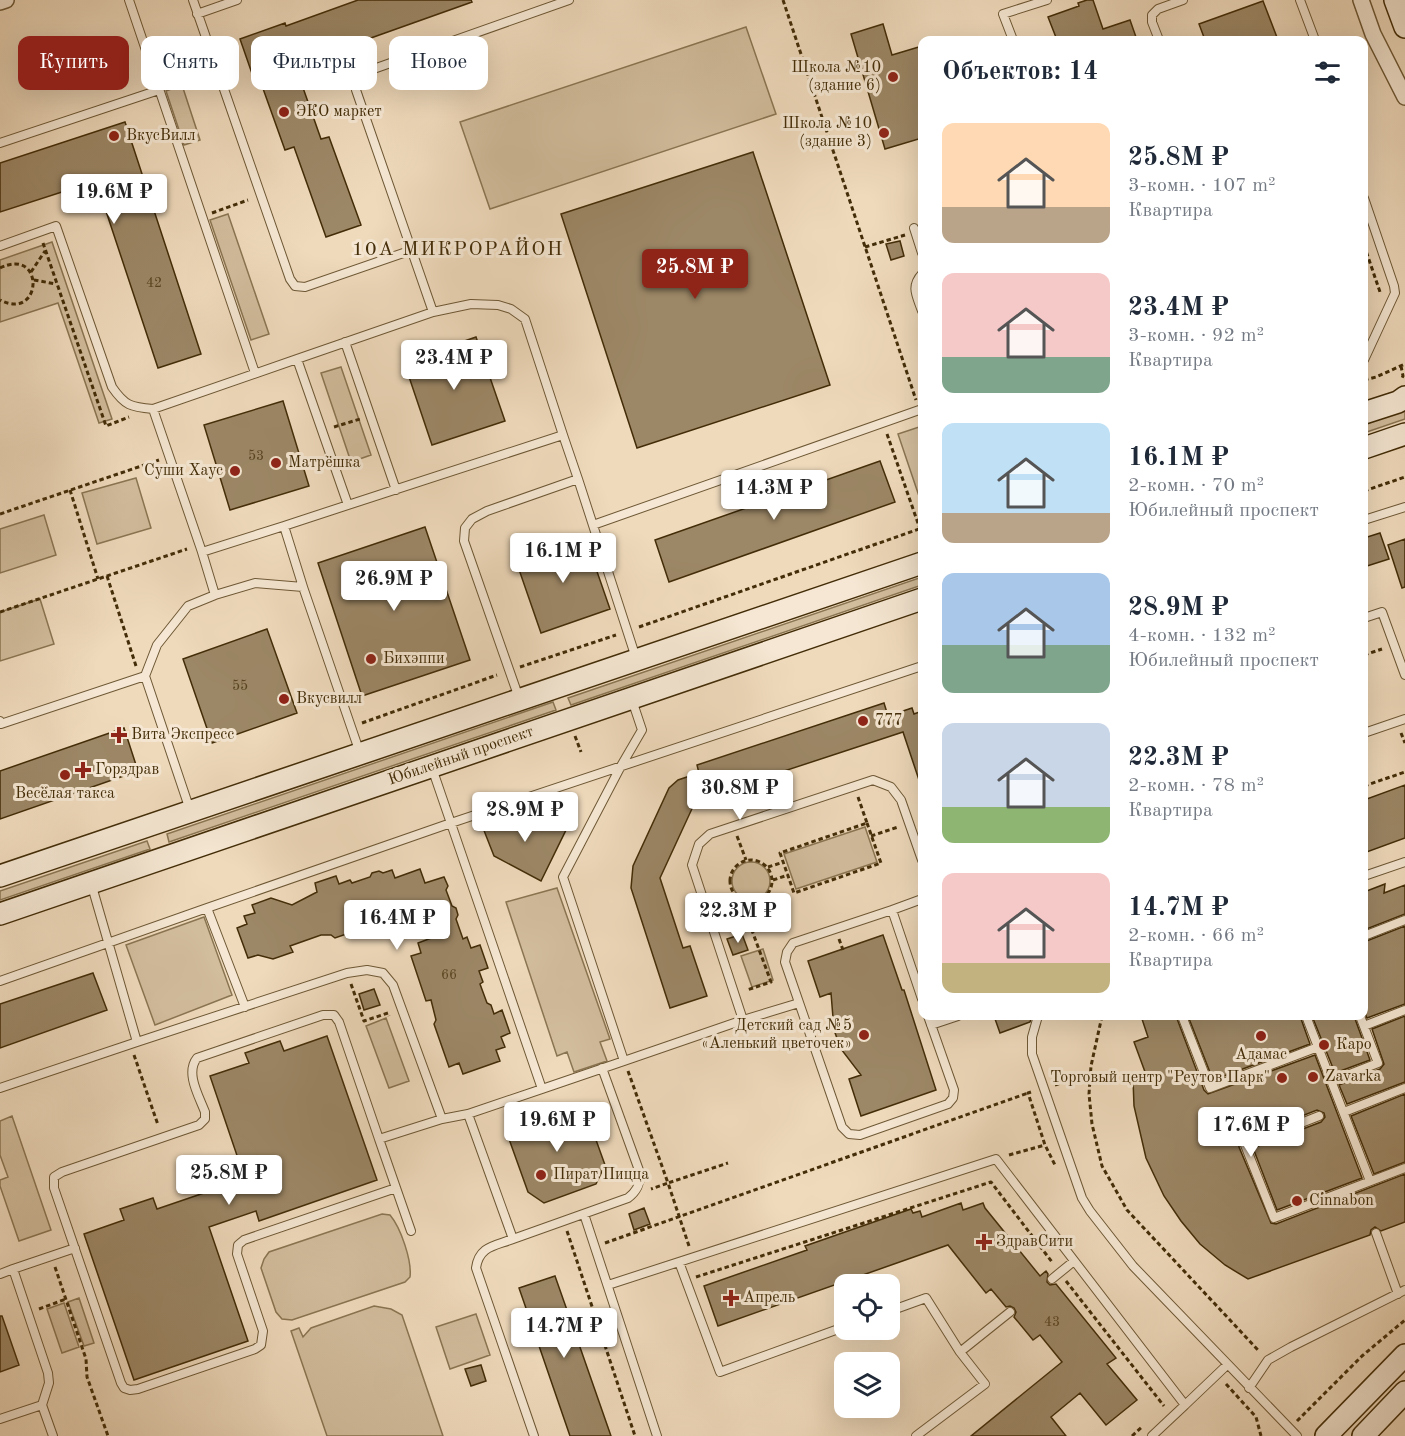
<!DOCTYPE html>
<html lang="ru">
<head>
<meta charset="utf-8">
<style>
  :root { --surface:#fff; --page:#f2f2f3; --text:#1f2937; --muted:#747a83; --accent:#8f2418 }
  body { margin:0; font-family:"Old Standard TT",serif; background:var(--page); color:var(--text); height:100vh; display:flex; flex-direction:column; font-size:22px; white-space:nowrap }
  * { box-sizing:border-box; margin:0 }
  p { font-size:20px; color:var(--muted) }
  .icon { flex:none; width:33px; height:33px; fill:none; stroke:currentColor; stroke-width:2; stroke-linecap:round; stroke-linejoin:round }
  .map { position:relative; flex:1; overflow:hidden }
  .drawer { position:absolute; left:918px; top:36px; width:450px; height:984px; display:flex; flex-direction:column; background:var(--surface); border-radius:12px; box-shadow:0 6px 24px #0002 }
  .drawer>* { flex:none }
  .guide { position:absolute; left:18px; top:36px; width:570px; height:54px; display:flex; gap:12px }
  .fabs { position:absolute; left:834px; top:1274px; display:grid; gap:12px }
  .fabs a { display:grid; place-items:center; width:66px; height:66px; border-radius:12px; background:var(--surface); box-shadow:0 6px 24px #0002; font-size:30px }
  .price { position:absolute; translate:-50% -51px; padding:0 14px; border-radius:6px; background:#fff; color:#222; font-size:20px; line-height:39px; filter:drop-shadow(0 2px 3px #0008) }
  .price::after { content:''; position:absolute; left:50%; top:36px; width:18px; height:14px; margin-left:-9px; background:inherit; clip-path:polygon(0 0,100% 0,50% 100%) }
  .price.selected { background:var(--accent); color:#fff }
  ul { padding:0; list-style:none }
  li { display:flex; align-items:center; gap:18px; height:150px; padding:0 24px }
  li span { display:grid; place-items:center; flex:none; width:168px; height:120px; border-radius:12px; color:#555 }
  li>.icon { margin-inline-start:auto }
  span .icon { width:72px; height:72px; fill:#fffc; stroke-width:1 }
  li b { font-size:26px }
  h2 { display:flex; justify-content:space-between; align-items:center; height:72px; padding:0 24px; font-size:26px }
  .tag { padding:0 21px; border-radius:12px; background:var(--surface); box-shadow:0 6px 24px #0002; font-size:21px; line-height:54px }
  .tag.selected { background:var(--accent); color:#fff }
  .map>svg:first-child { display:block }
  .green { fill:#d2bd9d; stroke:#8a7552; stroke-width:1.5 }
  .building { fill:#9c8766; stroke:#432d08; stroke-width:1.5 }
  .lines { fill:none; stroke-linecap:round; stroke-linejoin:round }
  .lane-casing { stroke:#6e5835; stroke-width:10 }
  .street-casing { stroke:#6e5835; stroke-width:18 }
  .secondary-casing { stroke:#432d08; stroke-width:24 }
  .path { stroke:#432d08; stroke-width:3; stroke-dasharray:4.5 3; stroke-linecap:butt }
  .lane { stroke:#f5e7d3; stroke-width:8 }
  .street { stroke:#f5e7d3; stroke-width:15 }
  .secondary { stroke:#f5e7d3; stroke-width:21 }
  .poi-dot { fill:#8f2418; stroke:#f5e7d3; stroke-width:2 }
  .labels { text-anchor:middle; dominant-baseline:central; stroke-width:6; stroke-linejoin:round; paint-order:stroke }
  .number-label { font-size:14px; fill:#594420 }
  .poi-label { font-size:16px; fill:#432d08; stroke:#f5e7d3; text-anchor:start }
  .street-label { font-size:16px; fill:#432d08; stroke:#f5e7d3 }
  .quarter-label { font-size:20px; letter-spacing:1.5px; fill:#432d08; stroke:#f5e7d3 }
</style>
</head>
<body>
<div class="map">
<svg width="1405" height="1436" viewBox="0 0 1405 1436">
  <rect width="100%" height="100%" fill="#efdabc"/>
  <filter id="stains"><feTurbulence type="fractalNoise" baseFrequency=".00333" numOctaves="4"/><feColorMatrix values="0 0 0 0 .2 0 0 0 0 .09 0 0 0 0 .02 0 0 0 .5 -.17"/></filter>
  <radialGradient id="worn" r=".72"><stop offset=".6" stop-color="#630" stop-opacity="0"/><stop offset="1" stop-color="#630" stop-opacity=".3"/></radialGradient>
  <path class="green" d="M 746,27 L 776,114 L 490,209 L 460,122 Z
    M 182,85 L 200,140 L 184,145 L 166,91 Z
    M 228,214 L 269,334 L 251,340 L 210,220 Z
    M 52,242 L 112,419 L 99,423 L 58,303 L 0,322 L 0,260 Z
    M 341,367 L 371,455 L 351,462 L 321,373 Z
    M 1405,409 L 1405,419 L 1364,433 L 1364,423 Z
    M 922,426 L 922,505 L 898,434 Z
    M 136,478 L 151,528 L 97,544 L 82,493 Z
    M 44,515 L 56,555 L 0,573 L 0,529 Z
    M 922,577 L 922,585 L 571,705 L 568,698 Z
    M 40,599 L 54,644 L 0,661 L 0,612 Z
    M 553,702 L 556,710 L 169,842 L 167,834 Z
    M 865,827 L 877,862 L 796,889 L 784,854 Z
    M 147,841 L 150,849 L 0,900 L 0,891 Z
    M732 881a19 19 0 1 1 38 0a19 19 0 1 1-38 0Z
    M 557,888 L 610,1039 L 600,1042 L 607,1061 L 574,1072 L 567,1052 L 557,1056 L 506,902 Z
    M 204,917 L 232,995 L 155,1025 L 126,945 Z
    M 763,949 L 773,980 L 752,987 L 741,956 Z
    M 386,1018 L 409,1081 L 389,1088 L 366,1026 Z
    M 12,1116 L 51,1230 L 19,1241 L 0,1186 L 0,1180 L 8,1177 L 0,1155 L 0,1121 Z
    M 382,1214 L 390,1215 C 401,1228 412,1261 410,1277 L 405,1282 L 292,1320 L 282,1319 L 276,1312 L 261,1268 L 264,1259 L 269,1252 Z
    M 79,1298 L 94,1343 L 84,1346 L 68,1302 Z
    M 64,1303 L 79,1347 L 62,1353 L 47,1309 Z
    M 374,1306 L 391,1309 L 402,1315 L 443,1436 L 327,1436 L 291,1331 L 299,1328 L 303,1337 L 311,1328 Z
    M 476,1314 L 490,1355 L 450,1369 L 436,1327 Z"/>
  <path class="building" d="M 358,0 L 471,0 L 472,2 L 295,65 L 321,139 L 329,137 L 361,225 L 326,237 L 294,147 L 285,150 L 261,83 L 256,85 L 240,39 L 285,23 L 286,26 Z
    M 1087,0 L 1093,0 L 1103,29 L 1130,20 L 1137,40 L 1057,40 L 1048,17 L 1079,6 L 1078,3 Z
    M 1263,1 L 1278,40 L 1205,40 L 1199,24 Z
    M 883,24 L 892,55 L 922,46 L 922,138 L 885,149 L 851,34 Z
    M 125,122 L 201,354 L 158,368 L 96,181 L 0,212 L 0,163 Z
    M 753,152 L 830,385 L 637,448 L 561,214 Z
    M 900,241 L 904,256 L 891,260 L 886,244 Z
    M 476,337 L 505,421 L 432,445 L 404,362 Z
    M 283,401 L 309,486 L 230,510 L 204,425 Z
    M 880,461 L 895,502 L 669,582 L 655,540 Z
    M 425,527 L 470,660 L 362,696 L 318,563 Z
    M 1380,533 L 1389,559 L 1364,567 L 1364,538 Z
    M 584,534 L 610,609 L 541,633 L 515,558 Z
    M 1405,539 L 1405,587 L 1402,588 L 1388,545 Z
    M 267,629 L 297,713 L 212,743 L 183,659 Z
    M 884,703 L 888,716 L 912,708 L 914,714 L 922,711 L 922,783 L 920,783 L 903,732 L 696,800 L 660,878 L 683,948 L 690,946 L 707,996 L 670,1008 L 631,888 L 633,866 L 669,788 L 678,780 L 699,773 L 697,765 Z
    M 124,728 L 138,771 L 0,819 L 0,771 Z
    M 1405,785 L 1405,838 L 1364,853 L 1364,800 Z
    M 527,811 L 566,830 L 541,881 L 494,856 L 483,828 Z
    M 420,869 L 425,883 L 444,877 L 448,886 L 446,890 L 452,906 L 456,908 L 458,915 L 456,919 L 463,939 L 467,937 L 471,948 L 480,945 L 488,968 L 479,971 L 483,982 L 480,984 L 487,1003 L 491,1005 L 494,1014 L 502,1010 L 510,1033 L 501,1037 L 505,1047 L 496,1050 L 500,1061 L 463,1074 L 459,1063 L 449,1067 L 434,1024 L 436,1020 L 431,1000 L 426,1001 L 411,956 L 421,953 L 418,943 L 437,936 L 409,922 L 406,914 L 395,917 L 393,911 L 363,920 L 353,924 L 355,931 L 335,938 L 331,935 L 321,935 L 290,946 L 293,952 L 273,959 L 258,955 L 248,958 L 237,928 L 247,924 L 244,916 L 255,913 L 252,905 L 271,898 L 292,905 L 317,892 L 315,883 L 336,876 L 339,884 L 350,880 L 352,883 L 370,877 L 372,873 L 379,871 L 383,873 L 392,870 L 395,878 Z
    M 1385,884 L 1384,893 L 1405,885 L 1405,914 L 1364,930 L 1364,892 Z
    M 1405,926 L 1405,1004 L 1367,1018 L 1364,1011 L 1364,942 Z
    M 742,934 L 748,950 L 733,955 L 727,939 Z
    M 883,935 L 902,990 L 904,990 L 936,1090 L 861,1116 L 849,1079 L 861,1075 L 841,1049 L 834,1030 L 831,993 L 820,997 L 808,961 Z
    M 93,973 L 107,1010 L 0,1048 L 0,1004 Z
    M 374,989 L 380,1005 L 364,1010 L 359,994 Z
    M 994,1016 L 1032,1016 L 1030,1022 L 1000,1033 Z
    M 1141,1016 L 1176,1016 L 1204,1090 L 1208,1094 L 1315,1055 L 1362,1178 L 1277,1210 L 1253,1148 L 1321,1122 L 1325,1117 L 1324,1113 L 1317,1110 L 1243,1139 L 1239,1144 L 1239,1147 L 1271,1223 L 1276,1224 L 1405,1174 L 1405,1222 L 1381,1231 L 1375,1227 L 1371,1230 L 1370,1235 L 1248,1279 L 1225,1265 L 1200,1244 L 1181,1221 L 1164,1196 L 1146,1158 L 1134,1106 L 1133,1079 L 1148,1080 L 1134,1042 L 1148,1037 Z
    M 1188,1016 L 1300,1016 L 1310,1044 L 1213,1080 Z
    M 1312,1016 L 1354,1016 L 1370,1060 L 1335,1073 Z
    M 1405,1016 L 1405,1082 L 1347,1104 L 1339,1085 L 1380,1069 L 1384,1064 L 1372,1029 Z
    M 327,1036 L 377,1180 L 259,1221 L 256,1211 L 209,1227 L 248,1341 L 134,1380 L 84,1234 L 124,1220 L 120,1209 L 153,1198 L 157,1209 L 245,1179 L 210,1076 L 249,1063 L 245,1053 L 280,1041 L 284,1051 Z
    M 1405,1094 L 1405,1162 L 1374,1174 L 1351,1116 Z
    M 567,1104 L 586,1112 L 605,1165 L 596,1184 L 544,1203 L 528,1192 L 509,1139 L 515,1123 Z
    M 961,1203 L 963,1210 L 983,1203 L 985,1208 L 1040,1276 L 1046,1271 L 1048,1274 L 1047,1282 L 1050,1285 L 1056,1284 L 1116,1358 L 1107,1364 L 1137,1400 L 1106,1425 L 1080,1393 L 1051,1417 L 1066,1436 L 971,1436 L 1062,1362 L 1040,1335 L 1033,1340 L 1014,1317 L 1016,1312 L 1014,1308 L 1010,1306 L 1006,1307 L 991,1289 L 986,1293 L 948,1245 L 718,1326 L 704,1286 L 807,1250 L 805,1246 L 911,1209 L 913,1213 L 920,1211 L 922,1217 Z
    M 644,1208 L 650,1224 L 634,1230 L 629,1214 Z
    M 555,1276 L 574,1330 L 611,1436 L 570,1436 L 538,1343 L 519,1288 Z
    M 0,1316 L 2,1316 L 19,1365 L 0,1372 Z
    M 481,1365 L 486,1381 L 471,1386 L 465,1369 Z"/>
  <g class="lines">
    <g class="lane-casing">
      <path id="lane" d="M 129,0 L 255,373
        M 193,0 L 290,279 L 295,286 L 305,287 L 412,250
        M 1300,0 L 1315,40
        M 197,14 L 237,0
        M 1013,40 L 1003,14 L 1047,0
        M 1159,40 L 1152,22 L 1152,15 L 1158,9 L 1183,0
        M 0,143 L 159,90
        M 1364,198 L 1394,286 L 1395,293 L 1364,360
        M 914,228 L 922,253
        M 0,246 L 56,226 L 112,387 C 125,406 131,407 153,409 L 297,359 L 348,505 L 284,526 L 303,587
        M 922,274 C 910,287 917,296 922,311
        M 433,312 L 356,90 L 357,78 L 365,72 L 569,0
        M 345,342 L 396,490
        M 297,359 L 433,312 L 471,304 L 498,305 L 511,309 L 525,319 L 563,435 L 348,505
        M 153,409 L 202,552 L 284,526
        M 563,435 L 578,479
        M 1364,520 L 1405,507
        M 593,525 L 922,409
        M 202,552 L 215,595
        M 1364,618 L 1382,612 L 1405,675
        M 519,698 L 464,541 L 465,528 L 472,519 L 487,511 L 578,479 L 636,658
        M 0,721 L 1,724 L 145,676
        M 1364,733 L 1405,719
        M 190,810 L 145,676 L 157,645 L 188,606 L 215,595 L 255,583 L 303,587 L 360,753
        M 1364,876 L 1405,862
        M 892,910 L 922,899
        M 1364,936 L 1405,920
        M 0,981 L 207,908
        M 922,999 L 892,910 L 793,943 L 787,952 L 785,962 L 842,1127 L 849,1134 L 860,1135 L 948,1104 L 953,1098 L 954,1090 L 928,1016
        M 245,1007 L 207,908 L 451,823 L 922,666
        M 1038,1016 L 1032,1037 L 1032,1054 L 1082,1198 L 1090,1211 L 1133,1266 L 1297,1436
        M 1182,1016 L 1210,1088 L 1318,1047
        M 1306,1016 L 1370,1181
        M 743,1020 L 799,1003
        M 931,1025 L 958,1016
        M 1364,1026 L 1405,1010
        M 137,1042 L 347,973 L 367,970 L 383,973 L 393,985 L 442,1119 L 468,1114 L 542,1089 L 432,768
        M 624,1061 L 743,1020 L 692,865 L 699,844 L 710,834 L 873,780 L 891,787 L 901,800 L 922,860
        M 1332,1081 L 1378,1063 L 1360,1016
        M 0,1088 L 137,1042 L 91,883
        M 542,1089 L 624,1061 L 563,877 L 621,766 L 642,730 L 632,700
        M 1344,1112 L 1405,1088
        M 468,1114 L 513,1239 L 628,1198 C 636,1192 641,1183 640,1173 L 602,1068
        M 1319,1116 L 1245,1145 L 1274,1218 L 1405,1168
        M 379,1139 L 411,1231
        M 396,1188 L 244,1240 L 238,1245 L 237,1254 L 263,1331 L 261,1345 L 255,1349 L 138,1389 L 130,1390 L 124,1388 L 121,1383 L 54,1188 L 54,1177 L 62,1172 L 199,1125 L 205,1119 L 205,1112 C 199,1096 185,1073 197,1058 L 323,1015 L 334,1015 L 339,1022 L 379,1139 L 442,1119
        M 584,1214 L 657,1436
        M 1376,1233 L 1398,1294
        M 513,1239 C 495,1246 479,1246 476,1268 L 534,1436
        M 679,1262 L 720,1372 L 844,1327
        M 13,1269 L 75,1248
        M 0,1274 L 13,1269 L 48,1373 L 49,1383 L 42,1405 L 0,1419
        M 1052,1279 L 1074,1261
        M 608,1285 L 996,1159 L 1185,1405 L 1152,1436
        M 890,1311 L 926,1298 L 960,1352 L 985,1384 L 916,1436
        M 960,1352 L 1010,1312
        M 1249,1388 L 1268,1360 L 1291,1347 L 1405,1290
        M 42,1405 L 53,1436
        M 1185,1405 L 1227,1365"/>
    </g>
    <g class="street-casing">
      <path id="street" d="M 1361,0 L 1373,34 L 1405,97
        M 0,2 L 6,0"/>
    </g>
    <g class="secondary-casing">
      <path id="secondary" d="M 1395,0 L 1405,27
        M 1364,413 L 1398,402 L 1405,397
        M 1364,448 L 1405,434
        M 0,876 L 922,563
        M 0,914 L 922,599
        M 1326,1436 L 1405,1355
        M 1363,1436 L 1405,1392"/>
    </g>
    <path class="path" d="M 783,0 L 916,400
      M 212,213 L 248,200
      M 43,243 L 106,426 L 129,417
      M 1364,245 L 1380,292
      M 865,247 L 905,235
      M 0,268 C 45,246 43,322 0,300
      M 31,272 L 45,251
      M 34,280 L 56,284
      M 1401,366 L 1403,376 L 1401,380
      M 1364,380 L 1376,377 L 1405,364
      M 334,427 L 360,419
      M 887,434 L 920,529
      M 70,490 L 98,579
      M 1364,491 L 1405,477
      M 0,514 L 159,460
      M 107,576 L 136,666
      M 0,612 L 187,549
      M 639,627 L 922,528
      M 1364,655 L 1382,649
      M 520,667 L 616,635
      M 362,723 L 497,675
      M 1401,733 L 1405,743
      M 575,736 L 581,752
      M 1364,786 L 1405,772
      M 858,797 L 867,823
      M 867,823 L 881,863 L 794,893 L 780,853 Z
      M 737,836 L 746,860
      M 871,836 L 898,827
      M730 881a21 21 0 1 1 42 0a21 21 0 1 1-42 0Z
      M 768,867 L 784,862
      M 773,880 L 788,875
      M 744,901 L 743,906 L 771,982 L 747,990
      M 719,913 L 743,906
      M 839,939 L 843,950
      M 351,984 L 364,1021 L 388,1013 L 389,1016
      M 1102,1016 L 1091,1066 L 1089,1094 L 1092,1124 L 1102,1166 L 1127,1210 L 1258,1350
      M 134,1055 L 158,1125
      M 628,1071 L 668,1183 L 651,1189
      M 1055,1085 L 1090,1074
      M 1031,1092 L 1028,1093 L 1045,1145 L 1056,1167
      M 1009,1155 L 1045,1145
      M 567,1231 L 635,1436
      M 605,1243 L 1028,1093
      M 689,1246 L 668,1183 L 728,1163
      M 55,1267 L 86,1359 L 87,1377 L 108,1436
      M 696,1277 L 991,1182 L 1052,1262
      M 1066,1281 L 1164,1406
      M 39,1309 L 66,1299
      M 1226,1384 L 1256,1417 L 1261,1436
      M 1297,1421 L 1362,1356 L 1405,1320
      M 1132,1436 L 1142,1427"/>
    <use href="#lane" class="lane"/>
    <use href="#street" class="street"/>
    <use href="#secondary" class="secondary"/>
  </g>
  <g class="poi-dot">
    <circle cx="893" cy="77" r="6"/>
    <circle cx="284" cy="112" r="6"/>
    <circle cx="884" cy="133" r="6"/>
    <circle cx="114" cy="136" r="6"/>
    <circle cx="276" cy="463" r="6"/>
    <circle cx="235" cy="471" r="6"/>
    <circle cx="371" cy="659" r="6"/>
    <circle cx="284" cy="699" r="6"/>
    <circle cx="863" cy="721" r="6"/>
    <path d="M116 726h6v6h6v6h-6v6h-6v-6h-6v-6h6z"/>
    <path d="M80 761h6v6h6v6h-6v6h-6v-6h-6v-6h6z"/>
    <circle cx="65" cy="775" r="6"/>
    <circle cx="864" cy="1035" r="6"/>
    <circle cx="1261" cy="1036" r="6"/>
    <circle cx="1324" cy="1045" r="6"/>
    <circle cx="1313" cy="1077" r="6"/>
    <circle cx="1282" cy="1078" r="6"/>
    <circle cx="541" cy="1175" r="6"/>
    <circle cx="1297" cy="1201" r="6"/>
    <path d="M981 1233h6v6h6v6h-6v6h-6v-6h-6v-6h6z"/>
    <path d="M728 1289h6v6h6v6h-6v6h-6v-6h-6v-6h6z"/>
  </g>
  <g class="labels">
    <g class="number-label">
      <text x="154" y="283">42</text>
      <text x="256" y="456">53</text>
      <text x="240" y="686">55</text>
      <text x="449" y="975">66</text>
      <text x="1052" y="1322">43</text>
    </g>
    <g class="poi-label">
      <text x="881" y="68" text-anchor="end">Школа №10<tspan x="881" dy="18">(здание 6)</tspan></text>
      <text x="296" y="112">ЭКО маркет</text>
      <text x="872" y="124" text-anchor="end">Школа №10<tspan x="872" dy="18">(здание 3)</tspan></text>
      <text x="126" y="136">ВкусВилл</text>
      <text x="288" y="463">Матрёшка</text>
      <text x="223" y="471" text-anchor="end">Суши Хаус</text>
      <text x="383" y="659">Бихэппи</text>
      <text x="296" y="699">Вкусвилл</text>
      <text x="875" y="721">777</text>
      <text x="131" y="735">Вита Экспресс</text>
      <text x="95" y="770">Горздрав</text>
      <text x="65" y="794" text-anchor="middle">Весёлая такса</text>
      <text x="852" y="1026" text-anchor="end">Детский сад №5<tspan x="852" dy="18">«Аленький цветочек»</tspan></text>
      <text x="1336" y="1045">Каро</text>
      <text x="1261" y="1055" text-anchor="middle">Адамас</text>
      <text x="1325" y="1077">Zavarka</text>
      <text x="1270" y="1078" text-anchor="end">Торговый центр "Реутов Парк"</text>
      <text x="553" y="1175">Пират Пицца</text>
      <text x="1309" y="1201">Cinnabon</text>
      <text x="996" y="1242">ЗдравСити</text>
      <text x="743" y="1298">Апрель</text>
    </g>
    <g class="street-label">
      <text transform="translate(461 756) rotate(-19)">Юбилейный проспект</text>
    </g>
    <g class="quarter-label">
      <text x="458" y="250">10А МИКРОРАЙОН</text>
    </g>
  </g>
  <rect width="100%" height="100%" filter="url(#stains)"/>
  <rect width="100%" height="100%" fill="url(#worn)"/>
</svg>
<div class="fabs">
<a><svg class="icon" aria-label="locate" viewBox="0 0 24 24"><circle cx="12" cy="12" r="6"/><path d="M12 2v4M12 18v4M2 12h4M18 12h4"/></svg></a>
<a><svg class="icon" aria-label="layers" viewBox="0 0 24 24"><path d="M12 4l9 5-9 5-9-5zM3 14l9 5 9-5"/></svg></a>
</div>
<b class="price" style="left:114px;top:225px">19.6M ₽</b>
<b class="price selected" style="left:695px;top:300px">25.8M ₽</b>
<b class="price" style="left:454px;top:391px">23.4M ₽</b>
<b class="price" style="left:774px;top:521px">14.3M ₽</b>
<b class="price" style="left:563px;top:584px">16.1M ₽</b>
<b class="price" style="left:394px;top:612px">26.9M ₽</b>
<b class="price" style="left:740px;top:821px">30.8M ₽</b>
<b class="price" style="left:525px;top:843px">28.9M ₽</b>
<b class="price" style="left:738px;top:944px">22.3M ₽</b>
<b class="price" style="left:397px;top:951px">16.4M ₽</b>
<b class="price" style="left:557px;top:1153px">19.6M ₽</b>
<b class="price" style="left:1251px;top:1158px">17.6M ₽</b>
<b class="price" style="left:229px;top:1206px">25.8M ₽</b>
<b class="price" style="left:564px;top:1359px">14.7M ₽</b>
<div class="guide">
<a class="tag selected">Купить</a>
<a class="tag">Снять</a>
<a class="tag">Фильтры</a>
<a class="tag">Новое</a>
</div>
<section class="drawer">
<h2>Объектов: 14<svg class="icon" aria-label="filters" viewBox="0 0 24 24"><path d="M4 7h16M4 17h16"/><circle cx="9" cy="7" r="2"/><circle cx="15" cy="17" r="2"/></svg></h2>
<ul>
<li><span style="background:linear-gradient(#ffd9b3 70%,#b9a48a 0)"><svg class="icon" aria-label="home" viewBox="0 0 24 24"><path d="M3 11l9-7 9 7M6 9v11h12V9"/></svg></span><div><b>25.8M ₽</b><p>3-комн. · 107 m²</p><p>Квартира</p></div></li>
<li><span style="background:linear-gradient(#f6c9c9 70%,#7fa58c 0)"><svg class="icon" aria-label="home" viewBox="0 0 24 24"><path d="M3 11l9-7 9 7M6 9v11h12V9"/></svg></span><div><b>23.4M ₽</b><p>3-комн. · 92 m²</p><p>Квартира</p></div></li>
<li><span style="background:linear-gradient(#bfe0f5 75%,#b9a48a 0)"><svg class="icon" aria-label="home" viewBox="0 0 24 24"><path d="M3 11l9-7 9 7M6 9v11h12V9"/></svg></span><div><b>16.1M ₽</b><p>2-комн. · 70 m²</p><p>Юбилейный проспект</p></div></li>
<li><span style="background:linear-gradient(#a9c7e8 60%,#7fa58c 0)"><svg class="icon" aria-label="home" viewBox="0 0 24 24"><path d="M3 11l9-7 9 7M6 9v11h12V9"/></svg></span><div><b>28.9M ₽</b><p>4-комн. · 132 m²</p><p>Юбилейный проспект</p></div></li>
<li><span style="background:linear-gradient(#c9d6e8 70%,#8fb573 0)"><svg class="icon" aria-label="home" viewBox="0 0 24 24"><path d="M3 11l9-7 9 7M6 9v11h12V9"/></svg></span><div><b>22.3M ₽</b><p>2-комн. · 78 m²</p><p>Квартира</p></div></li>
<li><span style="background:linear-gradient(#f6c9c9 75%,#c2b280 0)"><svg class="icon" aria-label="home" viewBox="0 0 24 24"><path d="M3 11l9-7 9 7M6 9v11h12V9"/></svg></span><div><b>14.7M ₽</b><p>2-комн. · 66 m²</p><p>Квартира</p></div></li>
</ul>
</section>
</div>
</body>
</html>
